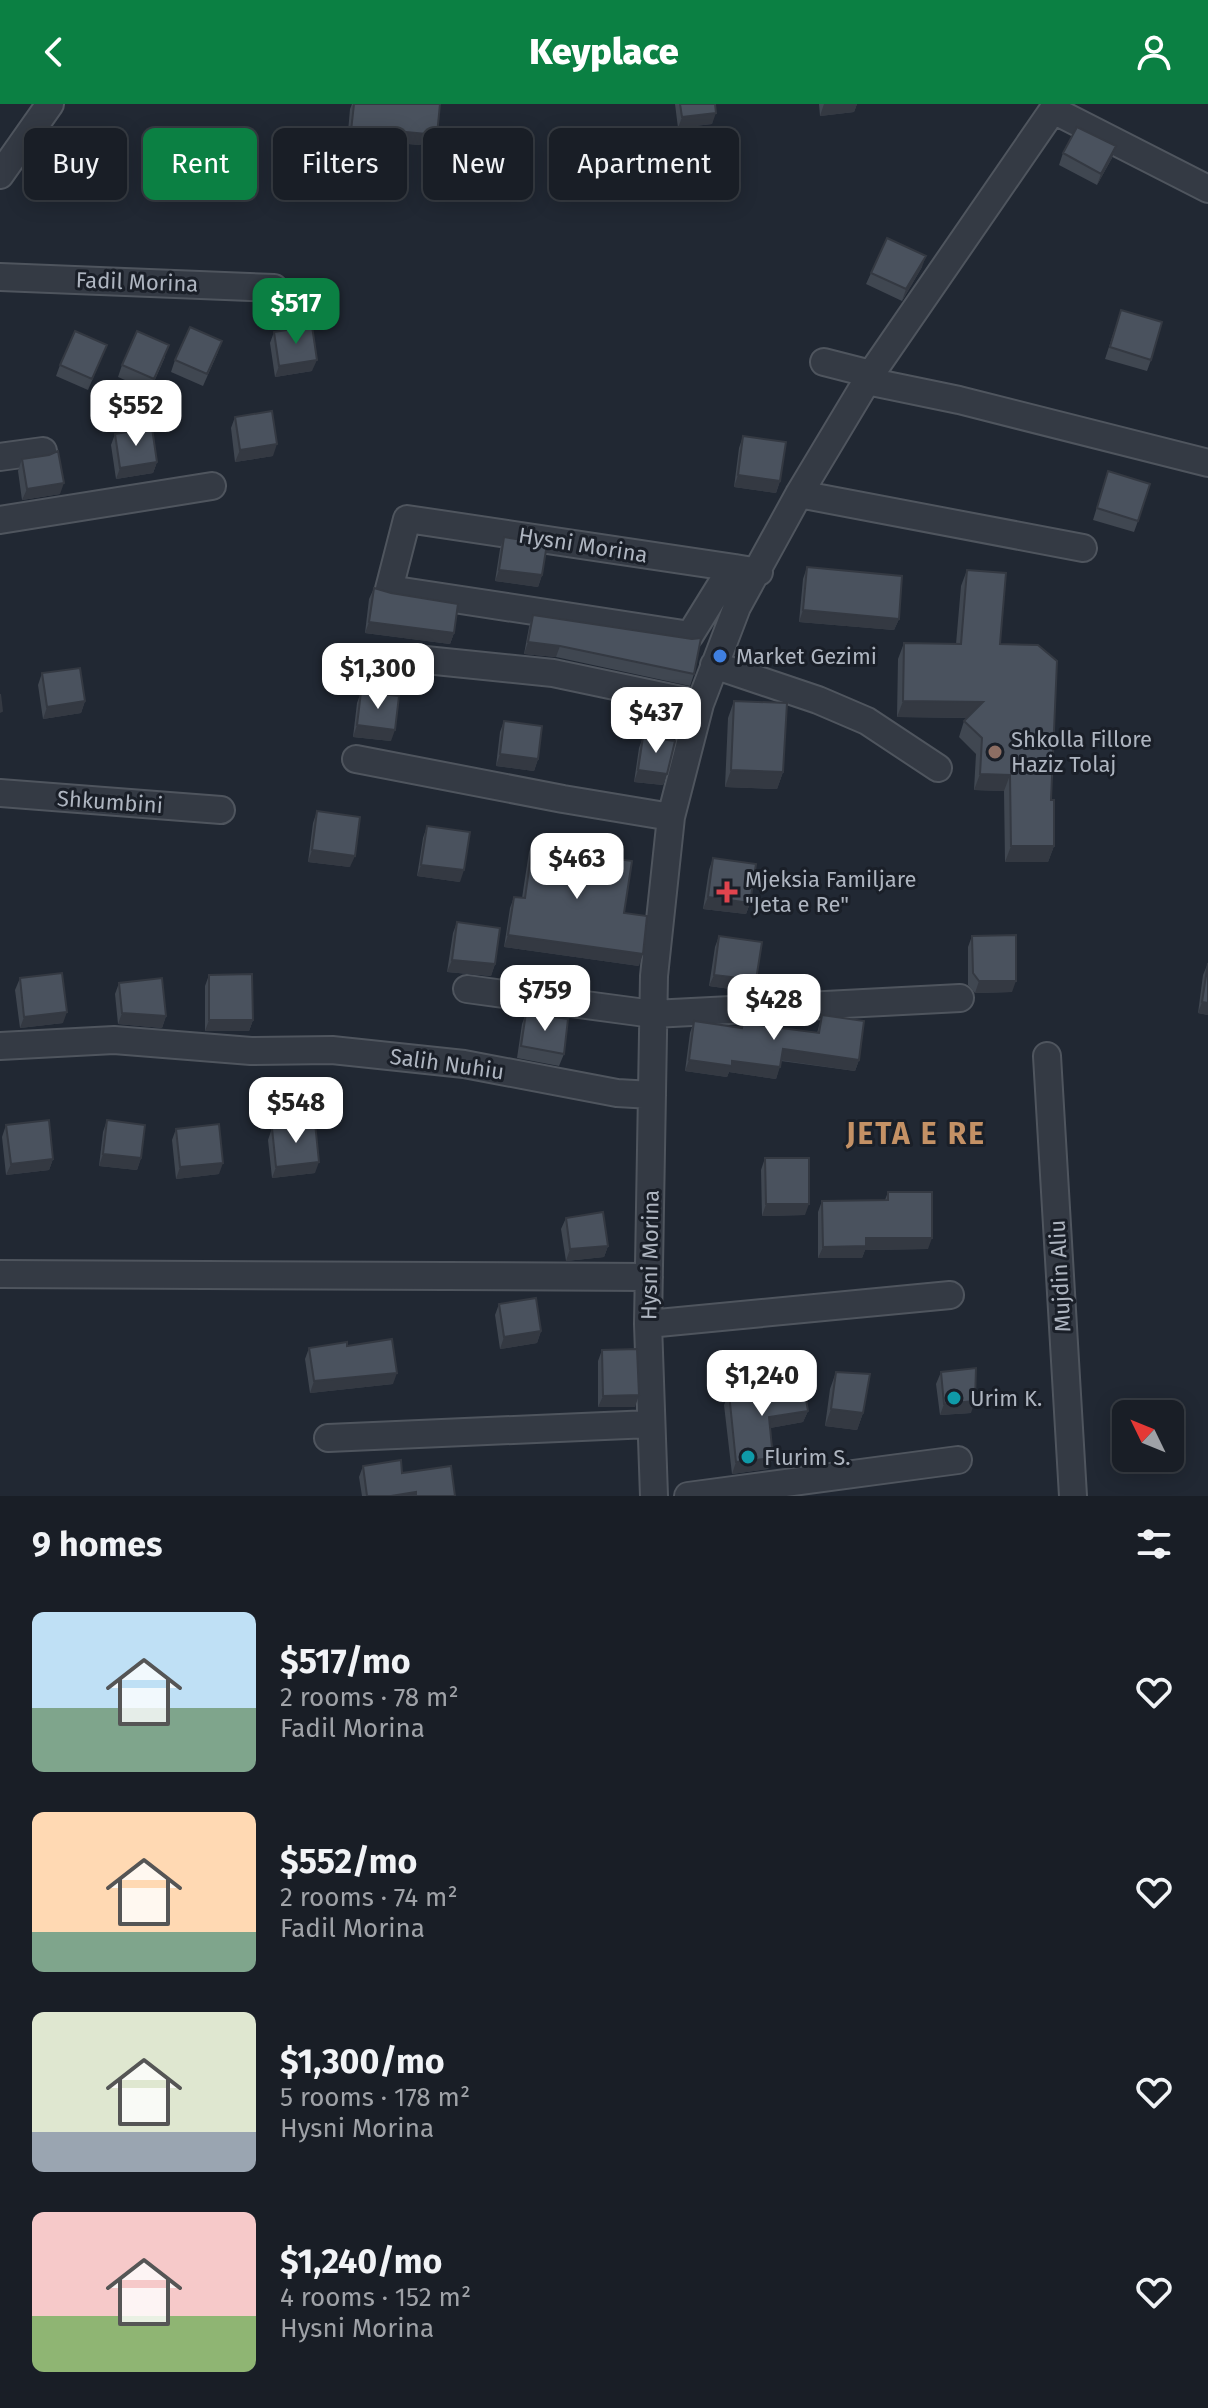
<!DOCTYPE html>
<html lang="en">
<head>
<meta charset="utf-8">
<style>
  :root { --surface:#191e26; --page:#262b32; --text:#f1f3f6; --muted:#9fa2a7; --line:#373c43; --accent:#0b8043 }
  body { margin:0; font-family:"Fira Sans",sans-serif; background:var(--page); color:var(--text); height:100vh; display:flex; flex-direction:column; font-size:30px; white-space:nowrap }
  * { box-sizing:border-box; margin:0 }
  p { font-size:26px; color:var(--muted) }
  .icon { flex:none; width:44px; height:44px; fill:none; stroke:currentColor; stroke-width:2; stroke-linecap:round; stroke-linejoin:round }
  .map { position:relative; height:1392px; overflow:hidden }
  .side { display:flex; flex-direction:column; background:var(--surface); flex:1 }
  .side>* { flex:none }
  .guide { position:absolute; left:24px; top:24px; width:800px; height:72px; display:flex; gap:16px }
  .needle { width:52px; rotate:313deg }
  .fabs { position:absolute; left:1112px; top:1296px; display:grid; gap:16px }
  .fabs a { display:grid; place-items:center; width:72px; height:72px; border-radius:12px; background:var(--surface); box-shadow:0 4px 20px #0003,0 0 0 2px var(--line); font-size:40px }
  .price { position:absolute; translate:-50% -68px; padding:0 18px; border-radius:16px; background:#fff; color:#222; font-size:26px; line-height:52px; filter:drop-shadow(0 2px 4px #0008) }
  .price::after { content:''; position:absolute; left:50%; top:48px; width:24px; height:18px; margin-left:-12px; background:inherit; clip-path:polygon(0 0,100% 0,50% 100%) }
  .price.current { background:var(--accent); color:#fff }
  ul { padding:0; list-style:none }
  li { display:flex; align-items:center; gap:24px; height:200px; padding:0 32px }
  li span { display:grid; place-items:center; flex:none; width:224px; height:160px; border-radius:12px; color:#555 }
  li>.icon { margin-inline-start:auto }
  span .icon { width:96px; height:96px; fill:#fffc; stroke-width:1 }
  li b { font-size:34px }
  h2 { display:flex; justify-content:space-between; align-items:center; height:96px; padding:0 32px; font-size:34px }
  .pill { padding:0 28px; border-radius:12px; background:var(--surface); box-shadow:0 4px 20px #0003,0 0 0 2px var(--line); font-size:28px; line-height:72px }
  .pill.current { background:var(--accent); color:#fff }
  header { display:flex; justify-content:space-between; align-items:center; height:104px; padding:0 32px; background:var(--accent); color:#fff; font-size:36px; font-weight:800 }
  .map>svg:first-child { display:block }
  .lines { fill:none; stroke-linecap:round; stroke-linejoin:round }
  .minor-casing { stroke:#4f555e; stroke-width:30 }
  .minor { stroke:#343a44; stroke-width:26 }
  .wall { fill:#404751 }
  .shaded-wall { fill:#343942 }
  .building { fill:#4a525e; stroke:#343942; stroke-width:2 }
  .shop-dot { fill:#3f7fe0; stroke:#1a1f28; stroke-width:3 }
  .education-dot { fill:#8d6e63; stroke:#1a1f28; stroke-width:3 }
  .health-dot { fill:#e0444e; stroke:#1a1f28; stroke-width:3 }
  .culture-dot { fill:#0f9aa8; stroke:#1a1f28; stroke-width:3 }
  .labels { text-anchor:middle; dominant-baseline:central; stroke-width:6; stroke-linejoin:round; paint-order:stroke }
  .street-label { font-size:22px; fill:#aeb5c0; stroke:#1a1f28 }
  .poi-label { font-size:22px; fill:#aeb5c0; stroke:#1a1f28; text-anchor:start }
  .district-label { font-size:30px; font-weight:bold; letter-spacing:2px; fill:#c49165; stroke:#1a1f28 }
</style>
</head>
<body>
<header><svg class="icon" aria-label="back" viewBox="0 0 24 24"><path d="M15 5l-7 7 7 7"/></svg>Keyplace<svg class="icon" aria-label="person" viewBox="0 0 24 24"><circle cx="12" cy="8" r="4"/><path d="M4 21q1-7 8-7t8 7"/></svg></header>
<div class="map">
<svg width="1208" height="1392" viewBox="0 0 1208 1392">
  <rect width="100%" height="100%" fill="#212833"/>
  <g class="lines">
    <g class="minor-casing">
      <path id="minor" d="M 1053,6 L 1208,85
        M 0,71 L 50,0
        M 0,173 L 274,184
        M 824,258 L 871,270
        M 867,277 L 959,296 L 1208,359
        M 0,353 L 43,347
        M 799,390 L 1083,444
        M 0,416 L 212,382
        M 735,464 L 724,476 L 690,531 L 389,485 L 407,415 L 735,464 L 759,468
        M 406,554 L 553,569 L 700,600
        M 714,561 L 818,596 L 867,617 L 938,664
        M 356,655 L 563,695 L 671,713
        M 0,689 L 221,706
        M 467,885 L 653,910 L 960,894
        M 0,942 L 114,936 L 251,947 L 332,946 L 464,960 L 617,989 L 652,991
        M 1047,952 L 1073,1392
        M 0,1170 L 649,1173
        M 648,1220 L 950,1191
        M 328,1334 L 650,1320
        M 654,1392 L 648,1220 L 654,872 L 671,713 L 700,600 L 737,503 L 799,390 L 871,270 L 1057,0
        M 688,1392 L 958,1356"/>
    </g>
    <use href="#minor" class="minor"/>
  </g>
  <path class="wall" d="M 352,0 L 440,0 L 437,31 L 433,42 L 383,38 L 381,43 L 347,39 L 350,5 Z
    M 675,0 L 715,0 L 712,20 L 678,24 Z
    M 819,0 L 857,0 L 854,8 L 820,12 Z
    M 1116,42 L 1112,54 L 1097,81 L 1059,61 L 1063,49 Z
    M 922,163 L 902,197 L 866,180 L 871,169 Z
    M 1121,206 L 1151,256 L 1147,267 L 1105,255 Z
    M 274,228 L 312,267 L 275,273 L 270,239 Z
    M 107,241 L 88,286 L 56,272 L 60,261 Z
    M 218,248 L 203,282 L 171,268 L 175,256 Z
    M 165,253 L 150,287 L 118,273 L 122,261 Z
    M 235,313 L 273,352 L 235,358 L 231,324 Z
    M 115,330 L 157,358 L 153,369 L 116,375 L 111,341 Z
    M 743,332 L 780,377 L 776,389 L 734,383 L 739,344 Z
    M 22,355 L 60,390 L 22,396 L 18,367 Z
    M 1108,367 L 1138,417 L 1134,428 L 1093,416 Z
    M 504,433 L 542,471 L 538,483 L 495,477 L 500,445 Z
    M 807,463 L 899,515 L 894,526 L 799,518 L 803,475 Z
    M 967,466 L 1000,540 L 1051,696 L 1054,742 L 1048,758 L 1005,758 L 1004,687 L 974,686 L 976,650 L 959,633 L 964,617 L 968,614 L 897,613 L 898,555 L 904,539 L 956,540 L 961,482 Z
    M 374,484 L 391,489 L 454,529 L 450,540 L 365,529 L 369,495 Z
    M 533,511 L 694,570 L 690,582 L 556,553 L 524,550 L 529,523 Z
    M 42,569 L 85,597 L 81,609 L 43,615 L 38,581 Z
    M 361,588 L 391,637 L 353,633 L 357,599 Z
    M 734,597 L 783,668 L 777,685 L 725,683 L 728,614 Z
    M 504,617 L 538,655 L 534,667 L 496,662 L 500,628 Z
    M 643,633 L 667,670 L 663,681 L 634,678 L 639,644 Z
    M 317,707 L 350,763 L 308,758 L 313,719 Z
    M 427,722 L 460,778 L 417,772 L 423,734 Z
    M 533,737 L 575,749 L 639,862 L 504,843 L 510,804 L 514,793 L 522,794 L 529,748 Z
    M 713,754 L 750,799 L 746,810 L 703,805 L 709,766 Z
    M 457,818 L 495,860 L 491,872 L 447,868 L 453,829 Z
    M 719,832 L 756,876 L 752,888 L 709,882 L 715,843 Z
    M 972,832 L 1012,888 L 975,889 L 968,881 L 968,843 Z
    M 1208,859 L 1208,911 L 1198,909 L 1203,871 Z
    M 209,871 L 253,916 L 249,927 L 205,927 L 205,882 Z
    M 20,874 L 63,919 L 20,924 L 15,886 Z
    M 119,879 L 166,912 L 162,924 L 118,920 L 115,890 Z
    M 526,909 L 564,950 L 559,962 L 517,954 L 522,920 Z
    M 822,911 L 859,956 L 855,967 L 781,957 L 776,975 L 729,968 L 727,973 L 685,967 L 690,929 L 694,917 L 741,924 L 743,919 L 817,929 Z
    M 107,1016 L 141,1054 L 137,1066 L 99,1062 L 103,1028 Z
    M 6,1021 L 53,1055 L 49,1066 L 6,1071 L 2,1033 Z
    M 272,1024 L 315,1069 L 272,1074 L 268,1036 Z
    M 176,1025 L 219,1070 L 176,1075 L 172,1036 Z
    M 765,1054 L 805,1111 L 762,1112 L 761,1066 Z
    M 888,1088 L 928,1145 L 865,1146 L 862,1154 L 818,1154 L 818,1108 L 822,1097 L 885,1096 Z
    M 566,1114 L 608,1142 L 604,1153 L 566,1157 L 561,1125 Z
    M 499,1200 L 541,1227 L 537,1239 L 500,1245 L 495,1211 Z
    M 347,1242 L 393,1280 L 310,1289 L 305,1255 L 309,1244 Z
    M 602,1246 L 635,1303 L 598,1303 L 598,1257 Z
    M 836,1268 L 863,1309 L 857,1326 L 825,1322 L 830,1285 Z
    M 941,1268 L 971,1309 L 940,1311 L 936,1280 Z
    M 729,1289 L 808,1307 L 803,1318 L 770,1324 L 773,1354 L 768,1365 L 732,1370 L 724,1301 Z
    M 363,1362 L 402,1369 L 455,1392 L 362,1392 L 359,1373 Z"/>
  <path class="shaded-wall" d="M 824,0 L 857,0 L 854,8 L 820,12 Z
    M 716,9 L 712,20 L 678,24 L 682,13 Z
    M 386,26 L 437,31 L 433,42 L 383,38 L 381,43 L 347,39 L 351,27 Z
    M 1116,42 L 1112,54 L 1097,81 L 1101,70 Z
    M 926,152 L 922,163 L 902,197 L 906,185 Z
    M 317,256 L 312,267 L 275,273 L 279,262 Z
    M 277,340 L 273,352 L 235,358 L 240,346 Z
    M 157,358 L 153,369 L 116,375 L 120,364 Z
    M 738,371 L 780,377 L 776,389 L 734,383 Z
    M 64,379 L 60,390 L 22,396 L 27,385 Z
    M 499,466 L 542,471 L 538,483 L 495,477 Z
    M 803,506 L 899,515 L 894,526 L 799,518 Z
    M 369,518 L 454,529 L 450,540 L 365,529 Z
    M 528,538 L 560,542 L 556,553 L 524,550 Z
    M 85,597 L 81,609 L 43,615 L 47,603 Z
    M 903,597 L 983,598 L 977,614 L 897,613 Z
    M 357,621 L 395,626 L 391,637 L 353,633 Z
    M 500,650 L 538,655 L 534,667 L 496,662 Z
    M 638,666 L 667,670 L 663,681 L 634,678 Z
    M 731,666 L 783,668 L 777,685 L 725,683 Z
    M 980,670 L 1010,671 L 1004,687 L 974,686 Z
    M 1011,742 L 1054,742 L 1048,758 L 1005,758 Z
    M 312,746 L 355,752 L 350,763 L 308,758 Z
    M 421,761 L 464,766 L 460,778 L 417,772 Z
    M 708,793 L 750,799 L 746,810 L 703,805 Z
    M 508,831 L 643,850 L 639,862 L 504,843 Z
    M 452,856 L 495,860 L 491,872 L 447,868 Z
    M 714,871 L 756,876 L 752,888 L 709,882 Z
    M 979,877 L 1016,877 L 1012,888 L 975,889 Z
    M 1202,898 L 1208,899 L 1208,911 L 1198,909 Z
    M 67,908 L 63,919 L 20,924 L 24,913 Z
    M 122,909 L 166,912 L 162,924 L 118,920 Z
    M 209,916 L 253,916 L 249,927 L 205,927 Z
    M 783,945 L 859,956 L 855,967 L 779,956 Z
    M 689,956 L 732,957 L 780,963 L 776,975 L 729,968 L 727,973 L 685,967 Z
    M 103,1050 L 141,1054 L 137,1066 L 99,1062 Z
    M 53,1055 L 49,1066 L 6,1071 L 11,1060 Z
    M 319,1058 L 315,1069 L 272,1074 L 276,1063 Z
    M 223,1059 L 219,1070 L 176,1075 L 180,1063 Z
    M 766,1100 L 809,1100 L 805,1111 L 762,1112 Z
    M 866,1134 L 932,1134 L 928,1145 L 865,1146 L 862,1154 L 818,1154 L 823,1143 Z
    M 608,1142 L 604,1153 L 566,1157 L 570,1145 Z
    M 541,1227 L 537,1239 L 500,1245 L 504,1233 Z
    M 397,1269 L 393,1280 L 310,1289 L 314,1277 Z
    M 639,1291 L 635,1303 L 598,1303 L 603,1292 Z
    M 975,1297 L 971,1309 L 940,1311 L 944,1300 Z
    M 831,1305 L 863,1309 L 857,1326 L 825,1322 Z
    M 808,1307 L 803,1318 L 765,1325 L 769,1313 Z
    M 773,1354 L 768,1365 L 732,1370 L 736,1358 Z
    M 416,1388 L 415,1392 L 391,1392 Z"/>
  <path class="building" d="M 354,0 L 440,0 L 437,31 L 386,26 L 386,31 L 351,27 Z
    M 680,0 L 715,0 L 716,9 L 682,13 Z
    M 1077,23 L 1116,42 L 1101,70 L 1063,49 Z
    M 887,134 L 926,152 L 906,185 L 871,169 Z
    M 1121,206 L 1162,218 L 1151,256 L 1110,243 Z
    M 312,222 L 317,256 L 279,262 L 274,228 Z
    M 190,223 L 222,237 L 207,270 L 175,256 Z
    M 75,227 L 107,241 L 92,275 L 60,261 Z
    M 137,227 L 169,241 L 154,275 L 122,261 Z
    M 272,307 L 277,340 L 240,346 L 235,313 Z
    M 152,324 L 157,358 L 120,364 L 115,330 Z
    M 743,332 L 786,338 L 780,377 L 738,371 Z
    M 58,347 L 64,379 L 27,385 L 22,355 L 49,351 Z
    M 1108,367 L 1150,380 L 1138,417 L 1097,404 Z
    M 504,433 L 547,440 L 542,471 L 499,466 Z
    M 807,463 L 902,472 L 899,515 L 803,506 Z
    M 967,466 L 1006,469 L 1000,540 L 1038,541 L 1057,557 L 1051,696 L 1054,696 L 1054,742 L 1011,742 L 1010,671 L 980,670 L 982,634 L 964,617 L 983,598 L 903,597 L 904,539 L 961,540 Z
    M 374,484 L 391,489 L 458,500 L 454,529 L 369,518 Z
    M 533,511 L 692,535 L 701,534 L 694,570 L 560,542 L 528,538 Z
    M 80,564 L 85,597 L 47,603 L 42,569 Z
    M 361,588 L 399,592 L 395,626 L 357,621 Z
    M 0,590 L 2,607 L 0,608 Z
    M 734,597 L 787,599 L 783,668 L 731,666 Z
    M 504,617 L 542,622 L 538,655 L 500,650 Z
    M 643,633 L 675,637 L 667,670 L 638,666 Z
    M 317,707 L 360,713 L 355,752 L 312,746 Z
    M 427,722 L 470,728 L 464,766 L 421,761 Z
    M 533,737 L 576,742 L 575,749 L 632,757 L 624,809 L 647,812 L 643,850 L 508,831 L 514,793 L 525,794 Z
    M 713,754 L 756,760 L 750,799 L 708,793 Z
    M 457,818 L 500,824 L 495,860 L 452,856 Z
    M 1016,831 L 1016,877 L 979,877 L 973,869 L 972,832 Z
    M 719,832 L 762,838 L 756,876 L 714,871 Z
    M 1208,859 L 1208,899 L 1202,898 Z
    M 62,869 L 67,908 L 24,913 L 20,874 Z
    M 252,870 L 253,916 L 209,916 L 209,871 Z
    M 162,874 L 166,912 L 122,909 L 119,879 Z
    M 526,909 L 568,915 L 564,950 L 521,942 Z
    M 822,911 L 864,917 L 859,956 L 783,945 L 780,963 L 732,957 L 732,962 L 689,956 L 694,917 L 742,924 L 743,919 L 819,929 Z
    M 49,1016 L 53,1055 L 11,1060 L 6,1021 Z
    M 107,1016 L 145,1021 L 141,1054 L 103,1050 Z
    M 315,1019 L 319,1058 L 276,1063 L 272,1024 Z
    M 219,1020 L 223,1059 L 180,1063 L 176,1025 Z
    M 765,1054 L 809,1054 L 809,1100 L 766,1100 Z
    M 888,1088 L 932,1088 L 932,1134 L 866,1134 L 866,1142 L 823,1143 L 822,1097 L 888,1096 Z
    M 603,1108 L 608,1142 L 570,1145 L 566,1114 Z
    M 536,1194 L 541,1227 L 504,1233 L 499,1200 Z
    M 392,1235 L 397,1269 L 314,1277 L 309,1244 L 347,1238 L 347,1242 Z
    M 637,1245 L 639,1291 L 603,1292 L 602,1246 Z
    M 976,1264 L 975,1297 L 944,1300 L 941,1268 Z
    M 836,1268 L 870,1270 L 863,1309 L 831,1305 Z
    M 803,1277 L 808,1307 L 769,1313 L 773,1354 L 736,1358 L 729,1289 L 771,1284 Z
    M 401,1356 L 402,1369 L 451,1362 L 455,1392 L 416,1392 L 416,1388 L 391,1392 L 367,1392 L 363,1362 Z"/>
  <circle class="shop-dot" cx="720" cy="552" r="8"/>
  <circle class="education-dot" cx="995" cy="648" r="8"/>
  <path class="health-dot" d="M723 776h8v8h8v8h-8v8h-8v-8h-8v-8h8z"/>
  <g class="culture-dot">
    <circle cx="954" cy="1294" r="8"/>
    <circle cx="748" cy="1353" r="8"/>
  </g>
  <g class="labels">
    <g class="street-label">
      <text transform="translate(137 178) rotate(2)">Fadil Morina</text>
      <text transform="translate(583 441) rotate(9)">Hysni Morina</text>
      <text transform="translate(110 698) rotate(4)">Shkumbini</text>
      <text transform="translate(447 960) rotate(8)">Salih Nuhiu</text>
      <text transform="translate(650 1151) rotate(-89)">Hysni Morina</text>
      <text transform="translate(1060 1172) rotate(-93)">Mujdin Aliu</text>
    </g>
    <g class="poi-label">
      <text x="736" y="552">Market Gezimi</text>
      <text x="1011" y="635">Shkolla Fillore<tspan x="1011" dy="25">Haziz Tolaj</tspan></text>
      <text x="745" y="775">Mjeksia Familjare<tspan x="745" dy="25">"Jeta e Re"</tspan></text>
      <text x="970" y="1294">Urim K.</text>
      <text x="764" y="1353">Flurim S.</text>
    </g>
    <g class="district-label">
      <text x="916" y="1030">JETA E RE</text>
    </g>
  </g>
</svg>
<div class="fabs">
<a><svg class="needle" viewBox="-14 -14 28 28"><path d="M0-13l5 13h-10z" fill="#e53935"/><path d="M0 13l5-13h-10z" fill="#9fa2a7"/></svg></a>
</div>
<b class="price current" style="left:296px;top:242px">$517</b>
<b class="price" style="left:136px;top:344px">$552</b>
<b class="price" style="left:378px;top:607px">$1,300</b>
<b class="price" style="left:656px;top:651px">$437</b>
<b class="price" style="left:577px;top:797px">$463</b>
<b class="price" style="left:545px;top:929px">$759</b>
<b class="price" style="left:774px;top:938px">$428</b>
<b class="price" style="left:296px;top:1041px">$548</b>
<b class="price" style="left:762px;top:1314px">$1,240</b>
<div class="guide">
<a class="pill">Buy</a>
<a class="pill current">Rent</a>
<a class="pill">Filters</a>
<a class="pill">New</a>
<a class="pill">Apartment</a>
</div>
</div>
<section class="side">
<h2>9 homes<svg class="icon" aria-label="filters" viewBox="0 0 24 24"><path d="M4 7h16M4 17h16"/><circle cx="9" cy="7" r="2"/><circle cx="15" cy="17" r="2"/></svg></h2>
<ul>
<li><span style="background:linear-gradient(#bfe0f5 60%,#7fa58c 0)"><svg class="icon" aria-label="home" viewBox="0 0 24 24"><path d="M3 11l9-7 9 7M6 9v11h12V9"/></svg></span><div><b>$517/mo</b><p>2 rooms · 78 m²</p><p>Fadil Morina</p></div><svg class="icon" aria-label="heart" viewBox="0 0 24 24"><path d="M12 20l-8-8c-3-5 5-10 8-4 3-6 11-1 8 4z"/></svg></li>
<li><span style="background:linear-gradient(#ffd9b3 75%,#7fa58c 0)"><svg class="icon" aria-label="home" viewBox="0 0 24 24"><path d="M3 11l9-7 9 7M6 9v11h12V9"/></svg></span><div><b>$552/mo</b><p>2 rooms · 74 m²</p><p>Fadil Morina</p></div><svg class="icon" aria-label="heart" viewBox="0 0 24 24"><path d="M12 20l-8-8c-3-5 5-10 8-4 3-6 11-1 8 4z"/></svg></li>
<li><span style="background:linear-gradient(#dfe7d0 75%,#9aa5b1 0)"><svg class="icon" aria-label="home" viewBox="0 0 24 24"><path d="M3 11l9-7 9 7M6 9v11h12V9"/></svg></span><div><b>$1,300/mo</b><p>5 rooms · 178 m²</p><p>Hysni Morina</p></div><svg class="icon" aria-label="heart" viewBox="0 0 24 24"><path d="M12 20l-8-8c-3-5 5-10 8-4 3-6 11-1 8 4z"/></svg></li>
<li><span style="background:linear-gradient(#f6c9c9 65%,#8fb573 0)"><svg class="icon" aria-label="home" viewBox="0 0 24 24"><path d="M3 11l9-7 9 7M6 9v11h12V9"/></svg></span><div><b>$1,240/mo</b><p>4 rooms · 152 m²</p><p>Hysni Morina</p></div><svg class="icon" aria-label="heart" viewBox="0 0 24 24"><path d="M12 20l-8-8c-3-5 5-10 8-4 3-6 11-1 8 4z"/></svg></li>
</ul>
</section>
</body>
</html>
